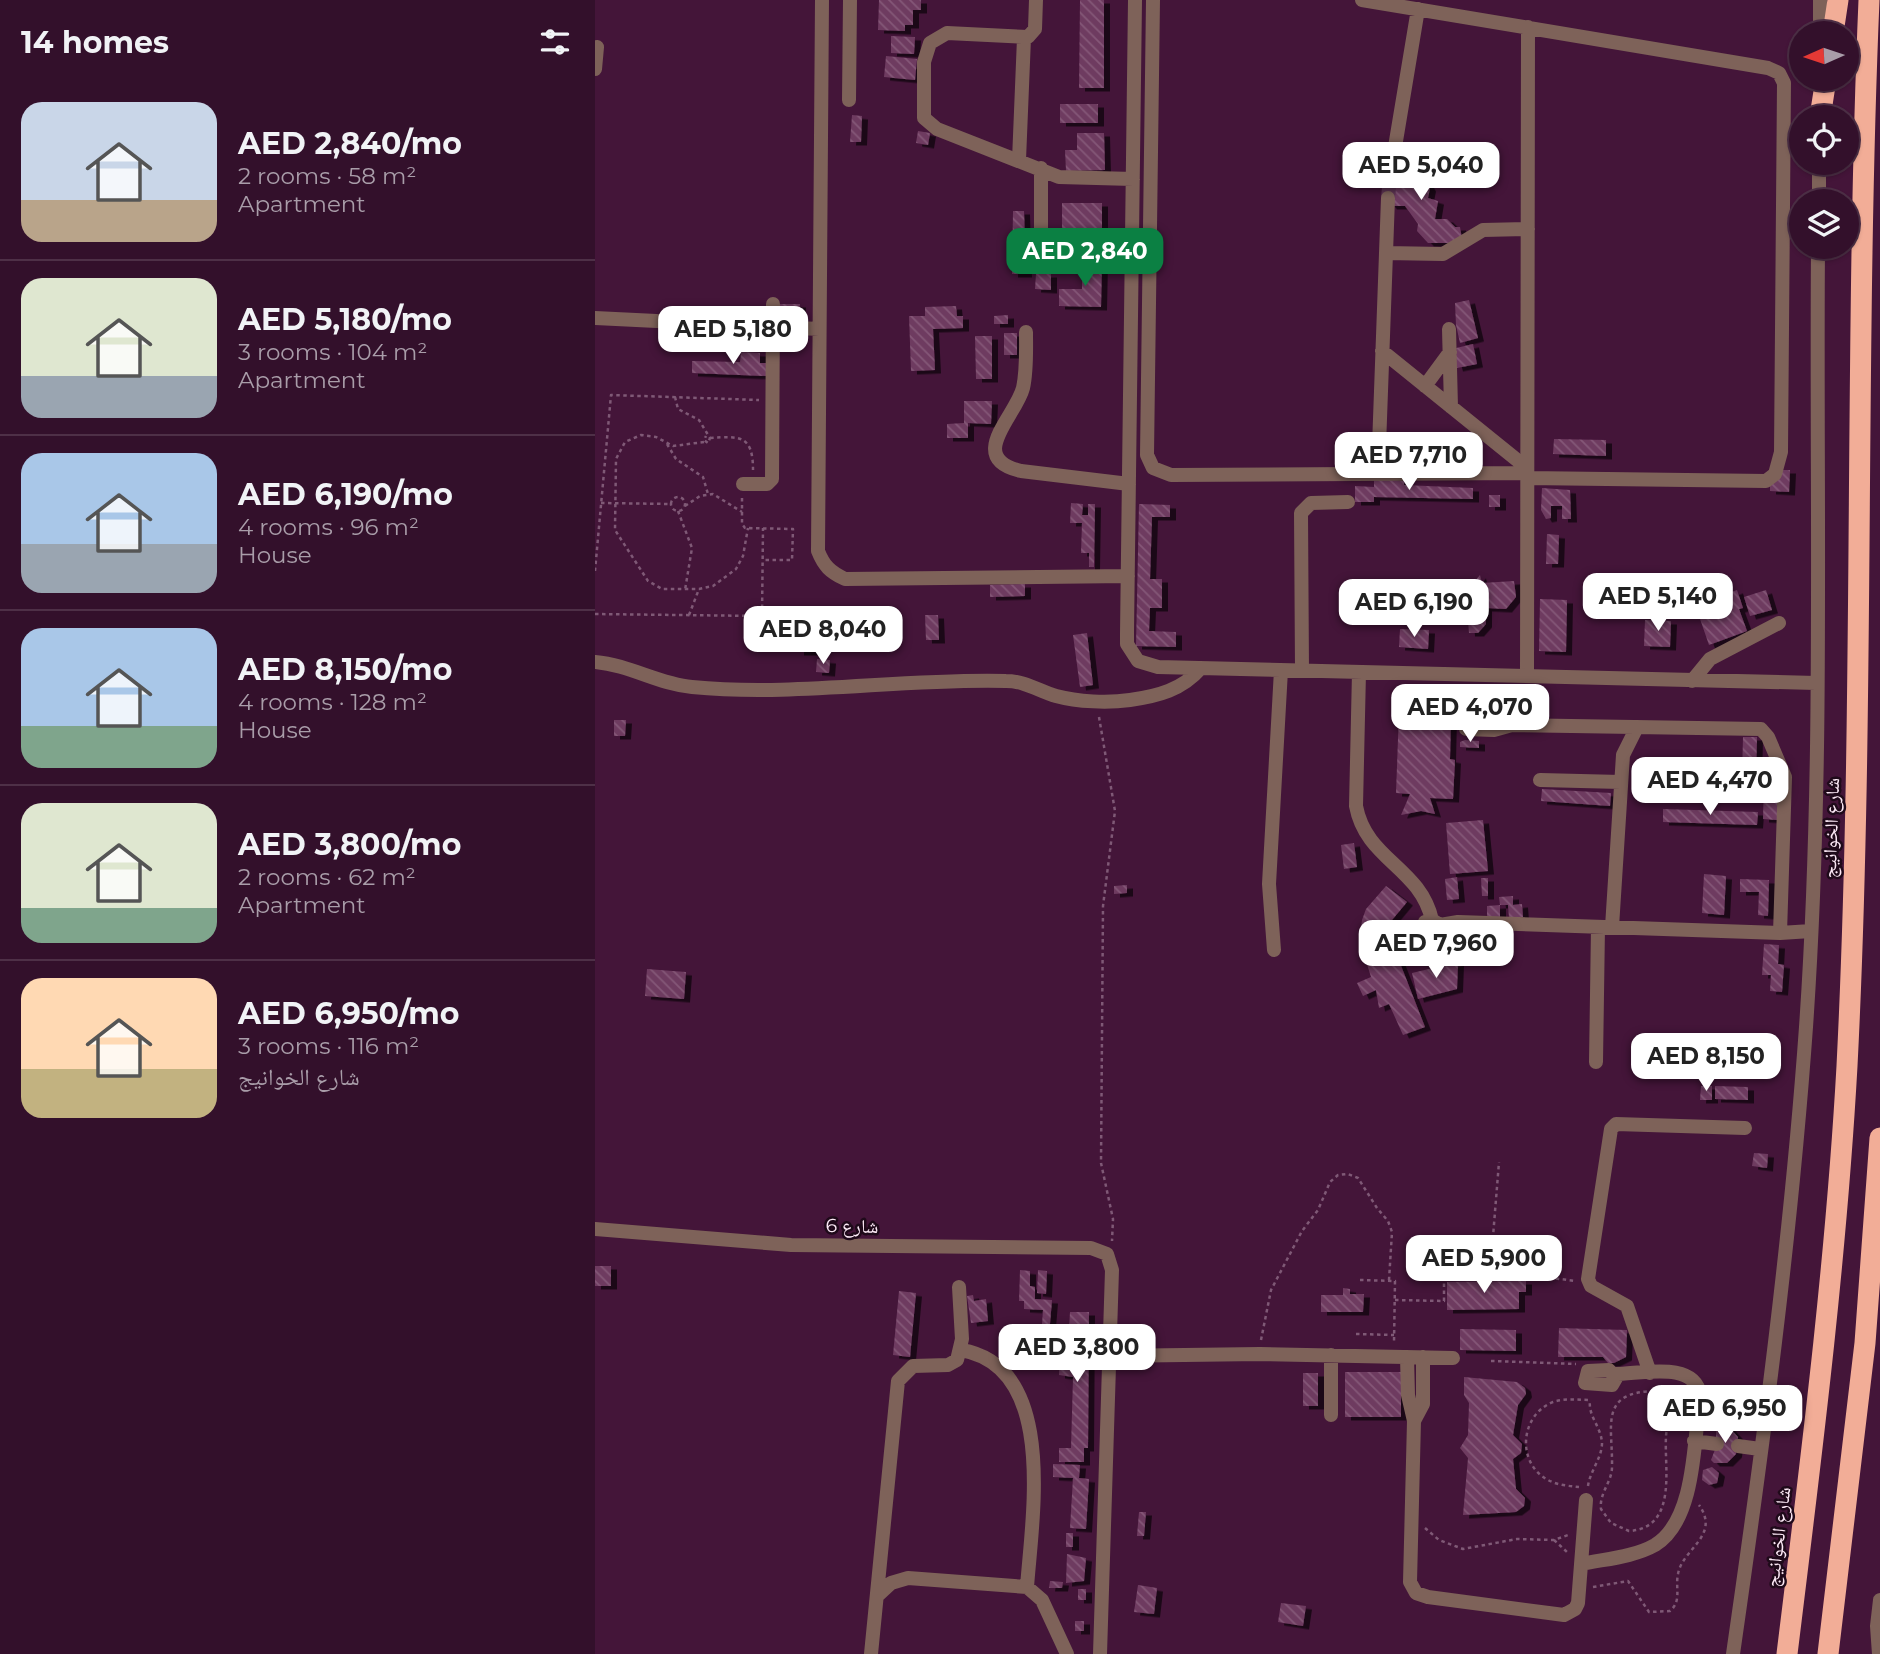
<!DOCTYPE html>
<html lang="en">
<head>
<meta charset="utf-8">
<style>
  :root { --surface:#33102b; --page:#3b1933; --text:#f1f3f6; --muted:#a99da9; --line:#4e3047; --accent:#0b8043 }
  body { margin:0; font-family:Montserrat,"Noto Naskh Arabic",sans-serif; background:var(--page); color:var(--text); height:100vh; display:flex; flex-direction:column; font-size:26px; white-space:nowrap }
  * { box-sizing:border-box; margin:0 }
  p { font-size:23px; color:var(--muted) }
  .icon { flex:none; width:38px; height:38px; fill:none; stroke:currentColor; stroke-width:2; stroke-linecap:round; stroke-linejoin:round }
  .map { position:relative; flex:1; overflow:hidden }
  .details { display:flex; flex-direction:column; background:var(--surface); width:595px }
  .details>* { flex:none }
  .needle { width:46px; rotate:267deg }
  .buttons { position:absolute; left:1194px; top:21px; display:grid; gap:14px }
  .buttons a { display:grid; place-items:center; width:70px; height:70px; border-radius:50%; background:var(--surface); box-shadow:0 2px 5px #0004,0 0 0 2px var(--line); font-size:35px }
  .price { position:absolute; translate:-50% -60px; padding:0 16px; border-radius:14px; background:#fff; color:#222; font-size:23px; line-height:46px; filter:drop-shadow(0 2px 4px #0008) }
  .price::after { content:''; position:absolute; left:50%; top:42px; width:21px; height:16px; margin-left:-10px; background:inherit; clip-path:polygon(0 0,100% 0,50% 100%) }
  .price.on { background:var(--accent); color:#fff }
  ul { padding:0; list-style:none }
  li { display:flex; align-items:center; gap:21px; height:175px; padding:0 21px }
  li+li { border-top:2px solid var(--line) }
  li span { display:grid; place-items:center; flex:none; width:196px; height:140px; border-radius:21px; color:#555 }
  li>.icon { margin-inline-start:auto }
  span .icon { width:84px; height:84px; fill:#fffc; stroke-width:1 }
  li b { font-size:30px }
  h2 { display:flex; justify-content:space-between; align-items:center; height:84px; padding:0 21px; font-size:30px }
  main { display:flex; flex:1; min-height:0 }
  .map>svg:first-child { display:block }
  .building { fill:url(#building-back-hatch); filter:url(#shadow) }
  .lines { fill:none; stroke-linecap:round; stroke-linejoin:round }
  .minor-tunnel { stroke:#603555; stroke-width:14; stroke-dasharray:14 7; stroke-linecap:butt }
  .path { stroke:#7f5976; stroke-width:2.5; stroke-dasharray:3.5 3.5; stroke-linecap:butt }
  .minor { stroke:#7e6259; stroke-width:14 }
  .highway { stroke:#f2ad97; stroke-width:21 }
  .labels { text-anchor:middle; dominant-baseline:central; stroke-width:5; stroke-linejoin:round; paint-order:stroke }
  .street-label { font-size:19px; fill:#fce9f6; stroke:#1f0a1a }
</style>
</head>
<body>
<main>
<section class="details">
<h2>14 homes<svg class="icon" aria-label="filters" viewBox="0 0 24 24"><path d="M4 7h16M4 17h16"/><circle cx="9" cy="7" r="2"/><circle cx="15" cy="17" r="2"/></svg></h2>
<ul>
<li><span style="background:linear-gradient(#c9d6e8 70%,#b9a48a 0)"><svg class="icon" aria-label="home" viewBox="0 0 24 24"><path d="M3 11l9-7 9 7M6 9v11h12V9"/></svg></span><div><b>AED 2,840/mo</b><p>2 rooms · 58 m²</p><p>Apartment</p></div></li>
<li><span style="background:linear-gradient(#dfe7d0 70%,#9aa5b1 0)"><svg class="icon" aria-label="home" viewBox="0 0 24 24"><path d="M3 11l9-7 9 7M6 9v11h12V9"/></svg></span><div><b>AED 5,180/mo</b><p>3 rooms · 104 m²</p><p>Apartment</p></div></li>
<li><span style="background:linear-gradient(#a9c7e8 65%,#9aa5b1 0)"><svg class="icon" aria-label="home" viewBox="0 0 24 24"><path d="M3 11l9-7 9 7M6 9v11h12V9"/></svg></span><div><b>AED 6,190/mo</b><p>4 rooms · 96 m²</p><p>House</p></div></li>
<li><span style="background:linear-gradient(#a9c7e8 70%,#7fa58c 0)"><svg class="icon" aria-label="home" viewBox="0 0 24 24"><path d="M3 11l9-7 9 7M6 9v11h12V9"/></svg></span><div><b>AED 8,150/mo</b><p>4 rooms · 128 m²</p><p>House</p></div></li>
<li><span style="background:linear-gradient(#dfe7d0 75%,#7fa58c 0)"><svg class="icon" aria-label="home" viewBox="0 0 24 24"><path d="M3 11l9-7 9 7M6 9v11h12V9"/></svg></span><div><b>AED 3,800/mo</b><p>2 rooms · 62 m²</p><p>Apartment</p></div></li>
<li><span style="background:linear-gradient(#ffd9b3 65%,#c2b280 0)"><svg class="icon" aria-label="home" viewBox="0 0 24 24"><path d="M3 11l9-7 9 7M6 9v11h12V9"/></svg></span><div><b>AED 6,950/mo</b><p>3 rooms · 116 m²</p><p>شارع الخوانيج</p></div></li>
</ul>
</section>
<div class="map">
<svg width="1285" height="1654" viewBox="0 0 1285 1654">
  <defs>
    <pattern id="building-back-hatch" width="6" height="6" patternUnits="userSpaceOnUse" patternTransform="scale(1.75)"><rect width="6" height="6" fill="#6e3b60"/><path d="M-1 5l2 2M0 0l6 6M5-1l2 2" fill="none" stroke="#845777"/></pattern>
    <filter id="shadow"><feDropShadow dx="6" dy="3.5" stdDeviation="0" flood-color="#0009"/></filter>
  </defs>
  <rect width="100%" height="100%" fill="#441539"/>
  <path class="building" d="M 284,0 L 326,0 L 326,10 L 318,10 L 318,25 L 310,25 L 310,31 L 283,30 Z
    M 485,0 L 509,0 L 509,88 L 484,88 Z
    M 296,36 L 320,37 L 319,54 L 296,53 Z
    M 291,56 L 322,59 L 320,80 L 289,77 Z
    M 465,104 L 503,104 L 503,123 L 465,123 Z
    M 257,115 L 267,116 L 266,142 L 255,142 Z
    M 323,131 L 335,133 L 333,145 L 321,143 Z
    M 482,133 L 509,133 L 510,170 L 471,171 L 470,150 L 482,150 Z
    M 812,157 L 830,157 L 832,160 L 836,176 L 831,181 L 835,188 L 833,198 L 843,201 L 840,219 L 852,219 L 860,227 L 865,227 L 867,239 L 862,243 L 833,243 L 822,231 L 823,224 L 810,206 L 796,206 L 790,198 L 793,179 L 805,177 L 805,162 L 812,162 Z
    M 467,203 L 507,203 L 507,245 L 467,245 Z
    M 418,211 L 429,211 L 431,274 L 417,274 Z
    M 459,250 L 471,250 L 471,268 L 459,268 Z
    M 487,260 L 507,260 L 506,307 L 464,306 L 464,289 L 487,289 Z
    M 441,274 L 456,274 L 456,290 L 440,289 Z
    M 874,300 L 883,338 L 865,343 L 861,325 L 860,303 Z
    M 183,304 L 205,304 L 204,319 L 183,319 Z
    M 361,306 L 362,316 L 368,316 L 368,328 L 338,329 L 340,370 L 316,371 L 314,316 L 330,316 L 330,307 Z
    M 413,315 L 413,324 L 399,324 L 399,316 Z
    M 409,333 L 422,333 L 422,355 L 409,355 Z
    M 380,336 L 397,336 L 397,379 L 381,379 Z
    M 878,344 L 882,364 L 862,368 L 857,349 Z
    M 146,352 L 165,353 L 165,363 L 172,363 L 172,376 L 97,373 L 97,361 L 145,362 Z
    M 369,401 L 397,401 L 396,424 L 373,423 L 373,438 L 352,438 L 352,424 L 369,423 Z
    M 959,439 L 1011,440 L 1011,456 L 958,454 Z
    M 1187,470 L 1195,470 L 1194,492 L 1175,491 L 1175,483 Z
    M 779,479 L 809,481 L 809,485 L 878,488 L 878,499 L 779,497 L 779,502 L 760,502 L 760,486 L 779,487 Z
    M 947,488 L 975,490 L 976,519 L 967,519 L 967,506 L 956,506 L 956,518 L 951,519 L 946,510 Z
    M 894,495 L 905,495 L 905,507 L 894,507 Z
    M 476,503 L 488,504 L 487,515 L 493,515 L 493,504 L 500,504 L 499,567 L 494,567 L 494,553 L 486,553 L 487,523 L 475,523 Z
    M 544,504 L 575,505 L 575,517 L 557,517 L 555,579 L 567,579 L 567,608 L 555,608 L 554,631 L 581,632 L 581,647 L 541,646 Z
    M 952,534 L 964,535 L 963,564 L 951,564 Z
    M 885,575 L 887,583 L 919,581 L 921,597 L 911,609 L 891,608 L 891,624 L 883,633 L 874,633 L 872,608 L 864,605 L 868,593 L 865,583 L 867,580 L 879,582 Z
    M 430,584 L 430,596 L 395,597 L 395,585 Z
    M 1070,588 L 1070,605 L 1032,606 L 1032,590 Z
    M 1142,590 L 1148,608 L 1144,609 L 1152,631 L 1114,645 L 1103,613 L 1099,615 L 1097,606 Z
    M 1171,590 L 1177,610 L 1155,616 L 1149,597 Z
    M 1089,597 L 1094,611 L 1083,615 L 1078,600 Z
    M 945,599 L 972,600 L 971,652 L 944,651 Z
    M 330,615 L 343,615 L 344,640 L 331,640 Z
    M 1050,620 L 1076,621 L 1075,647 L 1049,646 Z
    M 805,629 L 834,630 L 833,649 L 804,647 Z
    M 492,633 L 498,685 L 485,687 L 478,635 Z
    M 203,638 L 218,638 L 219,652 L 203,652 Z
    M 222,659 L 235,660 L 234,673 L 221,672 Z
    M 804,712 L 856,714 L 855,759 L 860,760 L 858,799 L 835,798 L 840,814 L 826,811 L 806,815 L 815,794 L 801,793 Z
    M 19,720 L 31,720 L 30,736 L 19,736 Z
    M 1148,737 L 1162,737 L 1161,776 L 1147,776 Z
    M 870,740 L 884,741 L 884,748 L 865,747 L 865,742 Z
    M 1169,777 L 1183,778 L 1182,820 L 1168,819 Z
    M 947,789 L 1016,793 L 1015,806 L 946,801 Z
    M 1068,809 L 1163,812 L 1162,825 L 1068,822 Z
    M 888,820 L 893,871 L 855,874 L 851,823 Z
    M 759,843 L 762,867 L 749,869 L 746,845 Z
    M 1109,874 L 1131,876 L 1129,915 L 1107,913 Z
    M 862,877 L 864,899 L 852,900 L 850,879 Z
    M 886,878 L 893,878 L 893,896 L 887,896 Z
    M 1145,879 L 1174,880 L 1173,916 L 1163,915 L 1164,892 L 1145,892 Z
    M 532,885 L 532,893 L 519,894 L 519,886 Z
    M 791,886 L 812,902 L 797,920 L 794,935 L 830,1027 L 808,1035 L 794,1004 L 784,1008 L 781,990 L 768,996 L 762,983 L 776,977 L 765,942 L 767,920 L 771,909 Z
    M 918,896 L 918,905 L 927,904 L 928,917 L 914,918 L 913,905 L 905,905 L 904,897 Z
    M 905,905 L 905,917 L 892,918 L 892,906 Z
    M 1169,944 L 1184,945 L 1183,964 L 1189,965 L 1187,992 L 1175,991 L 1176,975 L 1167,975 Z
    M 863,962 L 862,989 L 823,999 L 817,973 Z
    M 52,969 L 91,972 L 89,999 L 50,996 Z
    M 1106,1086 L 1117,1086 L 1117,1100 L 1105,1100 Z
    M 1120,1086 L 1153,1087 L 1153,1100 L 1120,1099 Z
    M 1159,1153 L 1173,1154 L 1172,1168 L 1157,1166 Z
    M 0,1266 L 16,1266 L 16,1286 L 0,1286 Z
    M 425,1270 L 435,1271 L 435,1286 L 440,1287 L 440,1299 L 457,1300 L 455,1324 L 447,1324 L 448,1310 L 429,1309 L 429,1301 L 424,1301 Z
    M 443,1270 L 452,1271 L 451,1294 L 442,1293 Z
    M 931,1281 L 931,1292 L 924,1292 L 924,1309 L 852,1310 L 852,1282 Z
    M 748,1288 L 755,1289 L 755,1294 L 769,1294 L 768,1312 L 726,1312 L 726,1295 L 748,1295 Z
    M 304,1291 L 321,1293 L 315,1357 L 298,1355 Z
    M 378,1295 L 379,1301 L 391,1299 L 393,1321 L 376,1323 L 372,1296 Z
    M 475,1312 L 494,1312 L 493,1448 L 489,1448 L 489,1462 L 464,1462 L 464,1448 L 476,1448 L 478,1377 L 464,1375 L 465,1344 L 473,1345 Z
    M 964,1328 L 1032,1330 L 1031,1357 L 1019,1363 L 1013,1363 L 1008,1357 L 963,1357 Z
    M 865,1329 L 921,1330 L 921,1351 L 865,1350 Z
    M 750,1372 L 806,1372 L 806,1417 L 750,1417 Z
    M 708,1373 L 723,1373 L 723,1406 L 708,1406 Z
    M 869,1377 L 922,1382 L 930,1388 L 931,1394 L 923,1405 L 918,1435 L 927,1444 L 926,1453 L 918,1459 L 921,1489 L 930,1498 L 929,1506 L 921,1512 L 868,1515 L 873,1458 L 865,1448 L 873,1435 L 874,1403 L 869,1395 Z
    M 1127,1400 L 1134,1406 L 1132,1416 L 1124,1418 L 1117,1413 L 1118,1404 Z
    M 1132,1425 L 1143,1437 L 1141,1454 L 1132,1463 L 1119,1463 L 1116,1460 L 1121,1447 L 1121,1426 Z
    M 458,1464 L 485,1465 L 484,1478 L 494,1479 L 491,1529 L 475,1528 L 478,1478 L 458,1477 Z
    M 1117,1467 L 1124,1473 L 1122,1483 L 1114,1485 L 1107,1480 L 1108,1470 Z
    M 544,1512 L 551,1512 L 549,1536 L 542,1536 Z
    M 471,1533 L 478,1533 L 478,1547 L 471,1547 Z
    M 472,1554 L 491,1558 L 489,1581 L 471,1583 Z
    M 455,1581 L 468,1582 L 467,1588 L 454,1588 Z
    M 543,1585 L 562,1588 L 559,1614 L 539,1612 Z
    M 483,1589 L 491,1589 L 491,1600 L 483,1600 Z
    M 686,1603 L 711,1606 L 708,1626 L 683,1622 Z
    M 480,1621 L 489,1621 L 489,1631 L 480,1631 Z"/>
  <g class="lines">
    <path class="minor-tunnel" d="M 793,198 L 795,177"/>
    <path class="path" d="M 80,397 L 83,409 L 104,420 L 115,438 L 113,443 L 109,440 L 111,436
      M 115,438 C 145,436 158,435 158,470
      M 109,442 L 78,446 L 61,437 L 46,435 L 30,442 L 21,459 L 20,530 L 53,581 L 67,589 L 104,589 L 118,586 L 141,569 L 148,556 L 153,528
      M 72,444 L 81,459 L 108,477 L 113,494
      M76 504a7 7 0 1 1 14 0a7 7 0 1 1-14 0Z
      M 147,498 L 147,524 L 150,528 L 198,529 L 197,560 L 167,560
      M 6,503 L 77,504
      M 90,506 L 105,496 L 118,494 L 147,512
      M 83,511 L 97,548 L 90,590
      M 0,571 L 16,395 L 164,400
      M 0,614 L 167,616 L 168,528
      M 94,615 L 104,589
      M 504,717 L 520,811 L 508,906 L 506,1163 L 518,1219 L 517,1241
      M 895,1274 L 904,1162
      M 765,1280 L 800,1281 L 799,1343
      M 800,1300 L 849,1301 L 849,1273 L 935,1275 L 980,1281
      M 761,1334 L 799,1335
      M 666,1340 L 676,1290 L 707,1231 L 723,1210 L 735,1182 L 743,1175 L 753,1174 L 763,1178 L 782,1208 L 793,1221 L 797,1232 L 794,1280
      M 896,1361 L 981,1364
      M 1060,1391 C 1067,1393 1073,1397 1075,1405 C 1078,1414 1071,1427 1071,1437 C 1069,1468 1083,1528 1034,1531 L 1016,1523 L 1006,1509 C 1004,1493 1017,1482 1017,1467 C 1018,1426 1003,1392 1060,1391 Z
      M 1072,1397 L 1089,1396
      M 993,1486 C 995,1471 1007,1458 1007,1443 C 1006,1426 993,1417 995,1400
      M 984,1487 C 974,1486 962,1485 953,1480 C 921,1463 925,1415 958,1402 C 970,1398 983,1400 996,1400
      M 830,1528 L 844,1540 L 868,1549 L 922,1539 L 959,1540 L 976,1534
      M 959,1540 L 972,1552
      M 998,1587 L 1033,1581 L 1054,1612 L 1075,1611 C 1087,1601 1080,1588 1083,1574 C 1087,1549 1126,1536 1104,1505"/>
    <path class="minor" d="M 227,0 L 223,551 C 229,566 235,572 250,579 L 533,576
      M 441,0 L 440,29 L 433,37 L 352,33 L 335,43 L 329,62 L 329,118 L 342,129 L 464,177 L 538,179
      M 540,0 L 532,633 L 532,644 L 543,661 L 563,667 L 1221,683
      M 558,0 L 552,455 L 558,468 L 576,475 L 932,473
      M 767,0 L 1173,68 L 1184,73 L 1189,83 L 1186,452 L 1180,474 L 1171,481 L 932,478
      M 1225,33 L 1225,0
      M 0,69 L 2,47
      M 254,100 L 255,0
      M 424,160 L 429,38
      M 446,168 L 446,265
      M 795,177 L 823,9
      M 1224,201 L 1224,163
      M 791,253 L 848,254 L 888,230 L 933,229
      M 0,318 L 224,329
      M 854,329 L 856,407
      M 431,332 C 431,350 432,370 428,388 C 421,416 370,458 426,471 L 534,484
      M 787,351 L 932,468
      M 830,386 L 855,352
      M 783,474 L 793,198
      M 148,484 L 172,484 L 177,479 L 178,304
      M 0,662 C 35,665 63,684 97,687 C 201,697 307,678 411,681 C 430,681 444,691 461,696 C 483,702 513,703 535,700 C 563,696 587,690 606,668
      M 707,670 L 706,513 L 716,503 L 753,502
      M 764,672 L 761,806 C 771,860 825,867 837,920
      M 932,676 L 933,27
      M 1097,681 L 1115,659 L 1184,623
      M 871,729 L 899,730 L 917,725 L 1166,729 L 1173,737 L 1190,777 L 1185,933
      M 945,780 L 1026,782
      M 837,920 L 845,925 L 844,943 L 840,950 L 832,952 L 825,947 L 830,922 Z
      M 845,925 L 863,922 L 1185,933 L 1216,931
      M 1017,927 L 1028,755 L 1042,727
      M 679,950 L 674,884 L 686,670
      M 1001,1062 L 1003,927
      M 0,1229 L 196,1245 L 496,1248 L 512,1254 L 517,1270 L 505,1654
      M 366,1350 C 463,1366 437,1517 432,1587
      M 736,1355 L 736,1415
      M 513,1356 L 665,1354 L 858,1358
      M 812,1357 L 813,1395 L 819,1421 L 815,1582 L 821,1593 L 833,1597 L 969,1615 L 980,1609 L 983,1603 L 991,1500
      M 1014,1370 L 1021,1378 L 1017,1385 L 990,1383 L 993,1371 Z
      M 1055,1373 L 1032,1306 L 996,1286 L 993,1279 L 1016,1129 L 1021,1124 L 1150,1128
      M 819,1421 L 828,1404 L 828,1357
      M 1099,1441 L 1122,1444
      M 1143,1446 L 1165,1449
      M 987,1564 C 1010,1559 1039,1557 1060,1545 C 1101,1520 1099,1439 1105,1395 C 1100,1360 1046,1374 1020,1374
      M 282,1596 L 296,1583 L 313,1578 L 432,1587 L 447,1600 L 472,1654
      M 276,1654 L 303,1381 L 318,1366 L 353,1365 L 362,1360 L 367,1339 L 364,1287
      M 1138,1654 C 1168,1446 1196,1237 1211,1027 C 1229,768 1221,506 1223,247
      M 1284,1654 L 1282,1626 L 1285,1600"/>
    <path class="highway" d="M 1238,33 L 1243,0
      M 1225,117 L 1231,79
      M 1192,1654 C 1216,1459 1241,1263 1252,1066 C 1270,711 1259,355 1274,0
      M 1233,1654 L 1270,1343 L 1285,1138"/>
  </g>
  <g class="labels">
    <g class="street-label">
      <text transform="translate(1236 828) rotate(-88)">شارع الخوانيج</text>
      <text transform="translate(257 1226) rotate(1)">شارع 6</text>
      <text transform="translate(1183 1537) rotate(-83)">شارع الخوانيج</text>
    </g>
  </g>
</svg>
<div class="buttons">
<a><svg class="needle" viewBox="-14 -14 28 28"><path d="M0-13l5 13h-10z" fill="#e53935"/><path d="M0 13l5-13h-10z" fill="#a99da9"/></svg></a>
<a><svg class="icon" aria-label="locate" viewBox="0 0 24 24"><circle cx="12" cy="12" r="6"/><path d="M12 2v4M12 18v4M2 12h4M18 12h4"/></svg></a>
<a><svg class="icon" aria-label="layers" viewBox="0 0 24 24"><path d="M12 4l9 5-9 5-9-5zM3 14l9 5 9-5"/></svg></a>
</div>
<b class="price" style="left:826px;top:202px">AED 5,040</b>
<b class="price on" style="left:490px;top:288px">AED 2,840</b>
<b class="price" style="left:138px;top:366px">AED 5,180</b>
<b class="price" style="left:814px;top:492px">AED 7,710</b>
<b class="price" style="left:1063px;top:633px">AED 5,140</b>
<b class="price" style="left:819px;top:639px">AED 6,190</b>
<b class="price" style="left:228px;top:666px">AED 8,040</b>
<b class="price" style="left:875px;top:744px">AED 4,070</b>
<b class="price" style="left:1115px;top:817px">AED 4,470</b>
<b class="price" style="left:841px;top:980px">AED 7,960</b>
<b class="price" style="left:1111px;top:1093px">AED 8,150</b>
<b class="price" style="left:889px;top:1295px">AED 5,900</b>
<b class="price" style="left:482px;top:1384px">AED 3,800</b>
<b class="price" style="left:1130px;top:1445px">AED 6,950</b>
</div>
</main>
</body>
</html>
